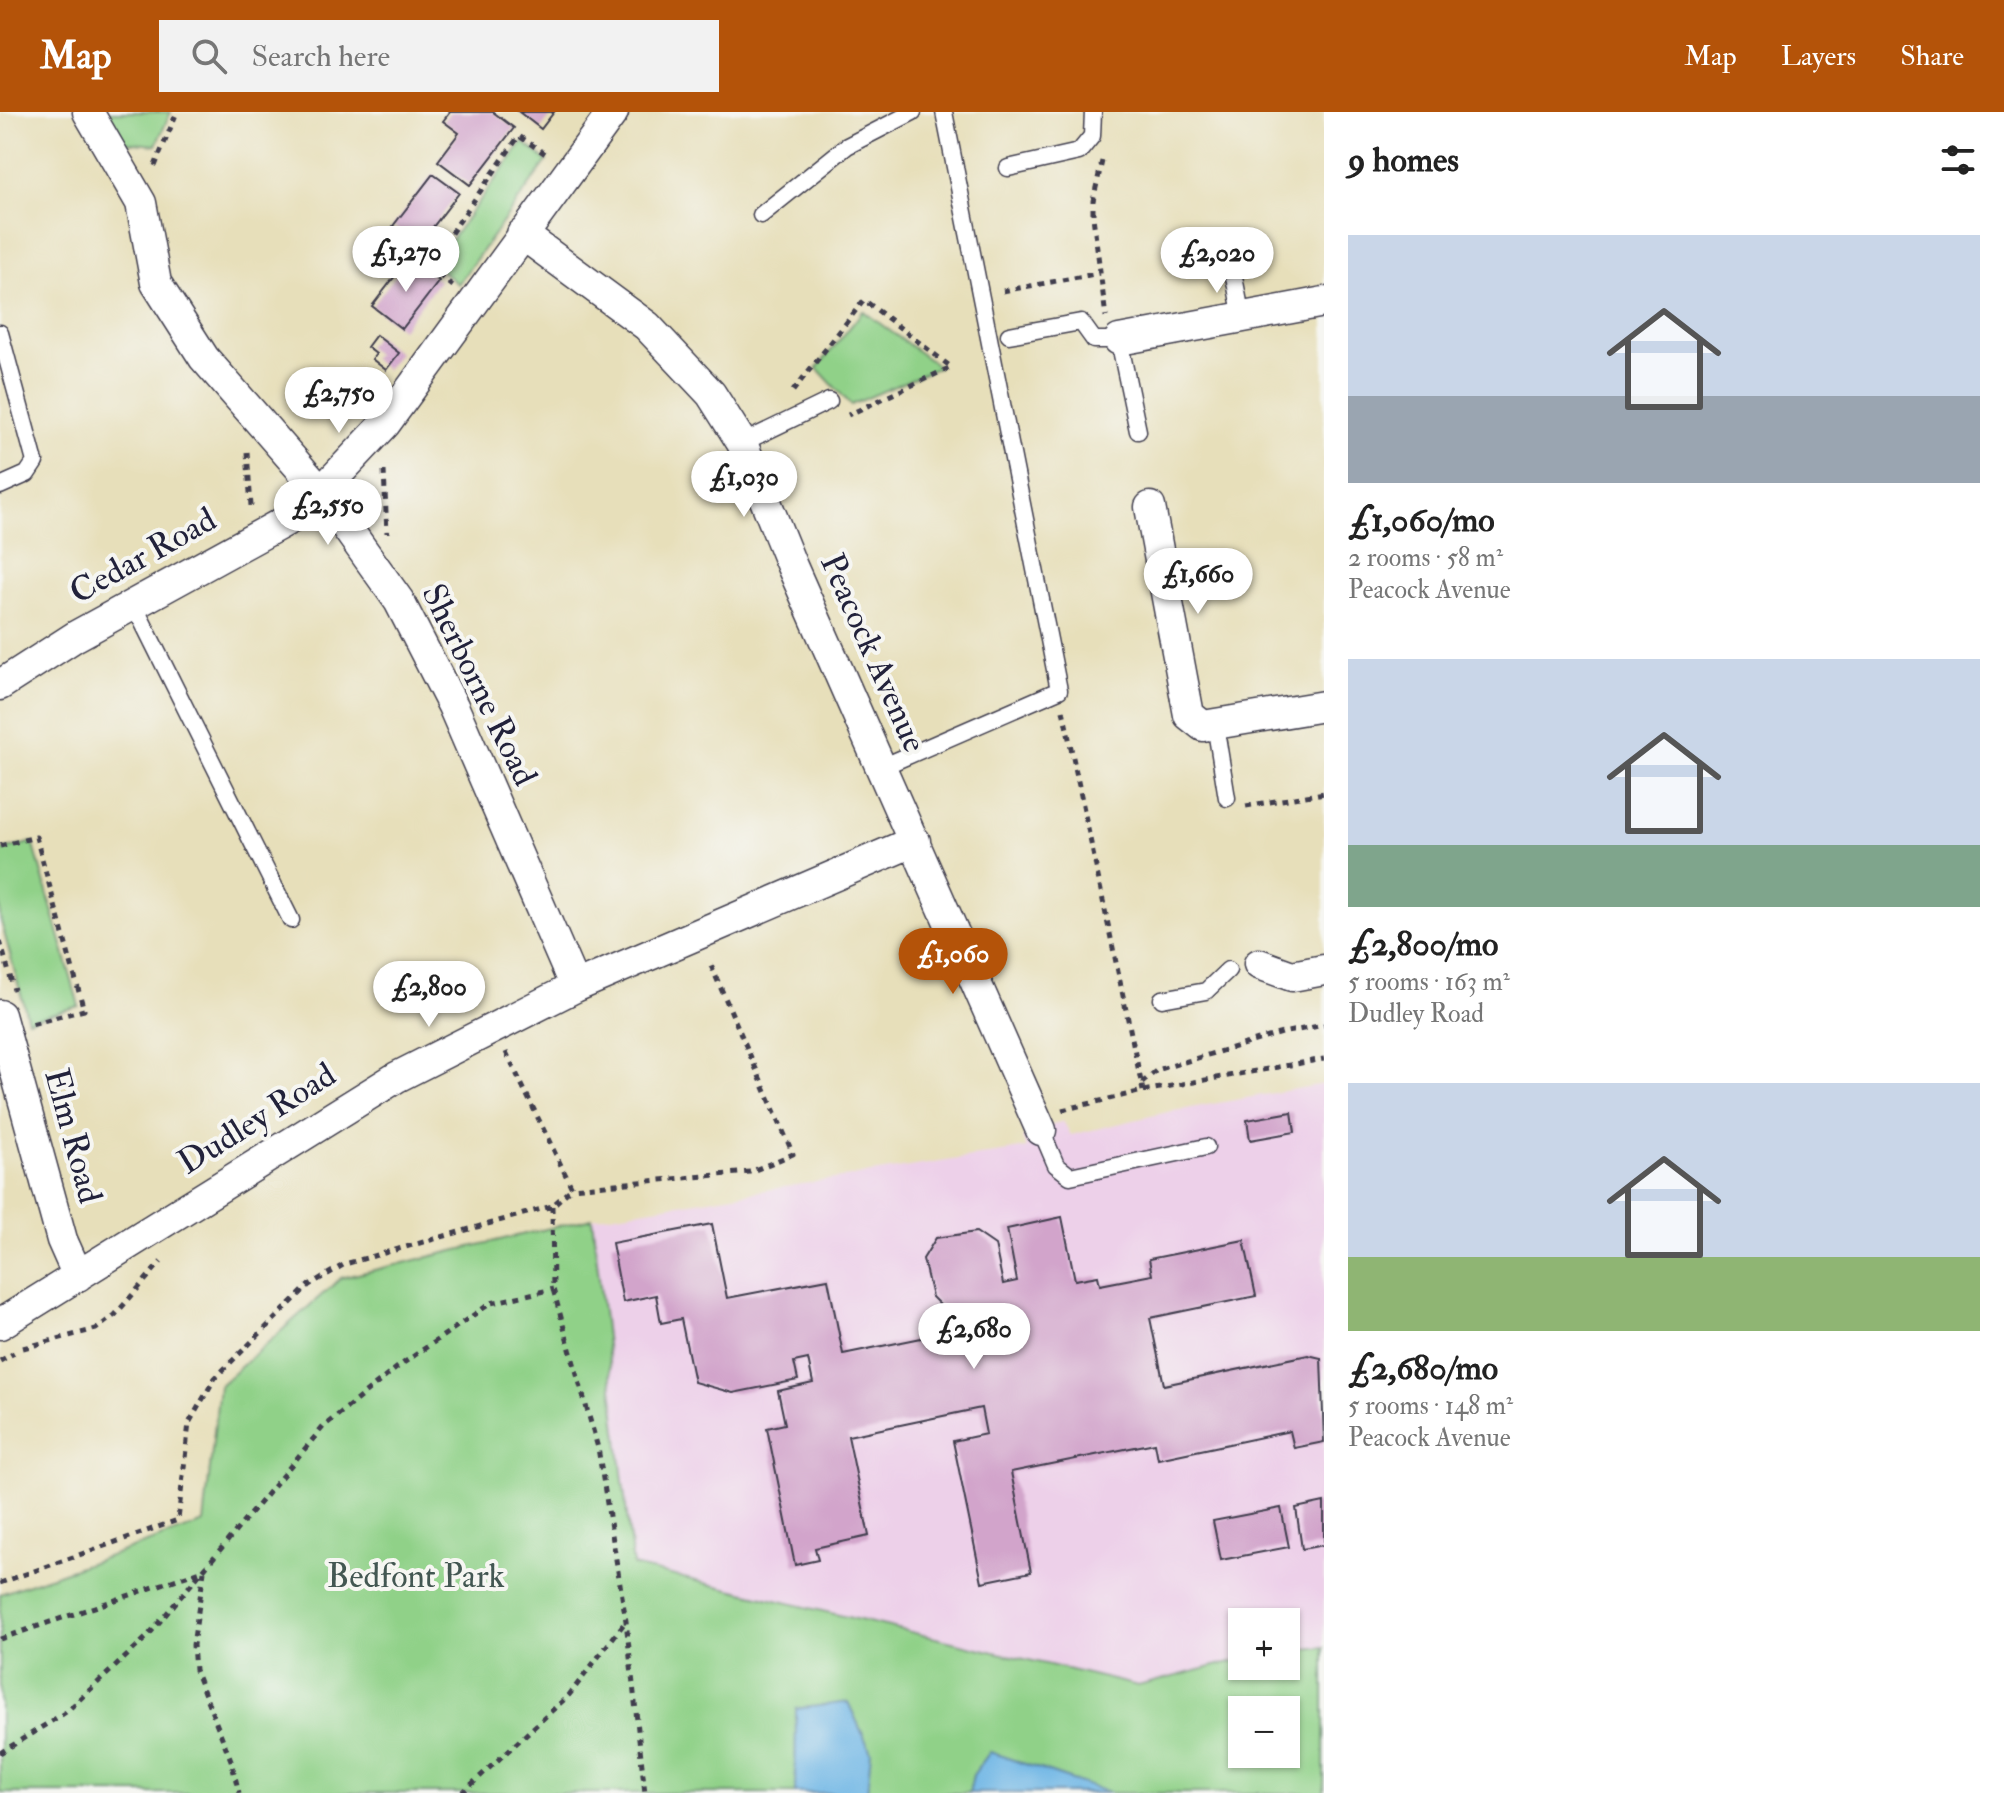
<!DOCTYPE html>
<html lang="en">
<head>
<meta charset="utf-8">
<style>
  :root { --surface:#fff; --page:#f2f2f2; --text:#222; --muted:#767676; --accent:#b45309 }
  body { margin:0; font-family:"IM FELL Double Pica",serif; background:var(--page); color:var(--text); height:100vh; display:flex; flex-direction:column; font-size:30px; white-space:nowrap }
  * { box-sizing:border-box; margin:0 }
  p { font-size:26px; color:var(--muted) }
  .icon { flex:none; width:44px; height:44px; fill:none; stroke:currentColor; stroke-width:2; stroke-linecap:round; stroke-linejoin:round }
  .map { position:relative; flex:1; overflow:hidden }
  .drawer { display:flex; flex-direction:column; background:var(--surface); width:680px }
  .drawer>* { flex:none }
  .tools { position:absolute; left:1228px; top:1496px; display:grid; gap:16px }
  .tools a { display:grid; place-items:center; width:72px; height:72px; border-radius:0px; background:var(--surface); box-shadow:0 2px 6px #0004; font-size:40px }
  .price { position:absolute; translate:-50% -68px; padding:0 18px; border-radius:28px; background:#fff; color:#222; font-size:26px; line-height:52px; filter:drop-shadow(0 2px 4px #0008) }
  .price::after { content:''; position:absolute; left:50%; top:48px; width:24px; height:18px; margin-left:-12px; background:inherit; clip-path:polygon(0 0,100% 0,50% 100%) }
  .price.current { background:var(--accent); color:#fff }
  ul { padding:0; list-style:none }
  li { display:grid; align-content:center; gap:16px; height:424px; padding:0 24px }
  li span { display:grid; place-items:center; height:248px; border-radius:0px; color:#555 }
  li>.icon { margin-inline-start:auto }
  span .icon { width:144px; height:144px; fill:#fffc; stroke-width:1 }
  li b { font-size:34px }
  h2 { display:flex; justify-content:space-between; align-items:center; height:96px; padding:0 24px; font-size:34px }
  header { display:flex; align-items:center; gap:48px; box-sizing:border-box; height:112px; padding:0 40px; background:var(--accent); color:#fff }
  header strong { font-size:38px }
  nav { display:flex; gap:44px; margin-inline-start:auto; font-size:28px }
  .search { width:560px; height:72px; background:var(--page); display:flex; align-items:center; gap:20px; box-sizing:border-box; padding:0 28px; border-radius:0px; color:var(--muted); font-size:30px }
  main { display:flex; flex:1; min-height:0 }
  .map>svg:first-child { display:block }
  .built { fill:#edd0e9 }
  .green { fill:#90d188; stroke:#597a62; stroke-width:2; fill-rule:evenodd }
  .water { fill:#6eb6e5; stroke:#486c90; stroke-width:2 }
  .building { fill:#d2a4cb }
  .lines { fill:none; stroke-linecap:round; stroke-linejoin:round }
  .service-casing { stroke:#403e4e; stroke-width:19 }
  .minor-casing { stroke:#403e4e; stroke-width:33 }
  .path { stroke:#403e4e; stroke-width:5; stroke-dasharray:6 6; stroke-linecap:butt }
  .service { stroke:#fff; stroke-width:16 }
  .minor { stroke:#fff; stroke-width:30 }
  .labels { text-anchor:middle; dominant-baseline:central; stroke-width:8; stroke-linejoin:round; paint-order:stroke }
  .street-label { font-size:34px; fill:#22223b; stroke:#f6f6f2 }
  .park-label { font-size:34px; fill:#435752; stroke:#f6f6f2 }
</style>
</head>
<body>
<header>
<strong>Map</strong>
<div class="search"><svg class="icon" aria-label="search" viewBox="0 0 24 24"><circle cx="10" cy="10" r="6"/><path d="M15 15l6 6"/></svg>Search here</div>
<nav><a>Map</a><a>Layers</a><a>Share</a></nav>
</header>
<main>
<div class="map">
<svg width="1324" height="1681" viewBox="0 0 1324 1681">
  <rect width="100%" height="100%" fill="#f6f6f2"/>
  <filter id="ink" filterUnits="userSpaceOnUse"><feTurbulence type="fractalNoise" baseFrequency=".0125" numOctaves="2"/><feDisplacementMap in="SourceGraphic" scale="16" xChannelSelector="R" yChannelSelector="G"/><feConvolveMatrix kernelMatrix="1 2 1 2 8 2 1 2 1" color-interpolation-filters="sRGB"/></filter>
  <filter id="wash" filterUnits="userSpaceOnUse"><feTurbulence type="fractalNoise" baseFrequency=".006" numOctaves="4" result="noise"/><feDisplacementMap in="SourceGraphic" scale="32" xChannelSelector="R" yChannelSelector="G"/><feGaussianBlur stdDeviation="1.8" result="paint"/><feColorMatrix in="noise" values="0 0 0 0 0 0 0 0 0 0 0 0 0 0 0 0 0 1.4 0 .05"/><feComposite in="paint" operator="in"/></filter>
  <g filter="url(#wash)">
    <rect width="100%" height="100%" fill="#e7dfba"/>
    <path class="built" d="M 1324,972 L 1324,1535 L 1286,1539 L 1286,1510 L 1242,1510 L 1242,1547 L 1138,1574 L 633,1454 L 592,1106 L 1027,1036 L 1022,1026 L 1063,1009 L 1071,1023 L 1168,1000 Z"/>
    <path class="green" d="M 101,0 L 171,0 L 156,33 L 121,30 Z
      M 523,30 L 547,49 L 458,172 L 433,152 Z
      M 863,199 L 939,255 L 851,293 L 817,256 Z
      M 33,730 L 79,894 L 28,908 L 0,806 L 0,739 Z
      M 592,1106 L 633,1454 L 1138,1574 L 1242,1547 L 1242,1554 L 1286,1554 L 1286,1539 L 1324,1535 L 1324,1681 L 0,1681 L 0,1482 L 204,1411 L 219,1274 L 341,1166 ZM 1242,1598 L 1286,1598 L 1286,1642 L 1242,1642 Z"/>
    <path class="water" d="M 848,1590 L 871,1640 L 867,1681 L 795,1681 L 796,1597 Z
      M 990,1640 L 1110,1681 L 969,1681 L 973,1663 Z"/>
    <g id="blocks">
      <path class="building" d="M 450,0 L 493,0 L 514,16 L 470,73 L 438,49 L 459,21 L 443,9 Z
        M 519,0 L 554,0 L 541,17 Z
        M 433,62 L 459,81 L 419,133 L 393,114 Z
        M 409,146 L 439,169 L 402,217 L 372,194 Z
        M 376,223 L 399,241 L 386,258 L 372,247 L 376,242 L 367,235 Z
        M 1292,1000 L 1295,1020 L 1250,1028 L 1247,1008 Z
        M 1062,1105 L 1075,1168 L 1098,1164 L 1100,1173 L 1152,1163 L 1149,1147 L 1244,1128 L 1256,1184 L 1150,1206 L 1164,1273 L 1308,1243 L 1321,1246 L 1324,1330 L 1294,1336 L 1290,1319 L 1158,1347 L 1155,1331 L 1011,1360 L 1031,1460 L 982,1470 L 953,1329 L 986,1322 L 981,1296 L 848,1324 L 869,1424 L 815,1436 L 818,1448 L 795,1453 L 767,1316 L 785,1312 L 778,1279 L 813,1271 L 808,1247 L 794,1250 L 798,1268 L 733,1281 L 694,1270 L 681,1207 L 661,1211 L 656,1183 L 623,1190 L 612,1131 L 712,1112 L 727,1186 L 828,1167 L 843,1242 L 946,1221 L 941,1194 L 932,1185 L 923,1147 L 936,1126 L 976,1120 L 995,1133 L 1003,1172 L 1017,1169 L 1007,1117 Z
        M 1324,1390 L 1324,1433 L 1302,1437 L 1296,1396 Z
        M 1281,1396 L 1289,1435 L 1221,1448 L 1213,1409 Z"/>
    </g>
  </g>
  <g filter="url(#ink)">
    <use href="#blocks" fill-opacity="0" stroke="#403e4e" stroke-width="2"/>
    <g class="lines">
      <g class="service-casing">
        <path id="service" d="M 1008,56 L 1079,40 L 1092,24 L 1093,0
          M 761,103 L 847,34 L 913,0
          M 1229,139 L 1242,206
          M 0,221 L 35,350 L 27,362 L 0,374
          M 1009,223 L 1081,210 L 1094,228 L 1119,228 L 1138,319
          M 742,331 L 829,289
          M 134,493 L 291,808
          M 1215,612 L 1227,686
          M 882,655 L 1059,578 L 944,0
          M 1162,887 L 1206,879 L 1228,858
          M 1041,1018 L 1056,1053 L 1070,1064 L 1206,1035"/>
      </g>
      <g class="minor-casing">
        <path id="minor" d="M 88,0 L 141,91 L 156,171 L 204,246 L 322,381 L 399,489 L 453,594 L 575,875
          M 522,122 L 647,214 L 711,282 L 742,331 L 791,452 L 1041,1018
          M 1119,228 L 1324,190
          M 1150,395 L 1189,603 L 1203,614 L 1324,594
          M 0,573 L 76,524 L 302,400 L 385,312 L 613,0
          M 1259,852 L 1292,864 L 1324,858
          M 0,903 L 62,1128 L 78,1164
          M 0,1212 L 397,965 L 575,875 L 915,729"/>
      </g>
      <path class="path" d="M 1102,49 L 1093,89 L 1093,105 L 1106,205
        M 155,54 L 177,0
        M 453,174 L 428,154 L 519,24 L 547,43
        M 1003,179 L 1100,161
        M 793,279 L 864,188 L 951,255 L 848,303
        M 292,300 L 350,306
        M 247,340 L 251,394
        M 384,359 L 387,421
        M 1063,598 L 1143,979
        M 1246,694 L 1324,681
        M 0,734 L 36,725 L 84,898 L 31,912
        M 0,829 L 14,878
        M 506,940 L 572,1076 L 750,1060 L 793,1042 L 709,849
        M 1142,971 L 1157,958 L 1282,921 L 1324,913
        M 1062,998 L 1143,979 L 1324,947
        M 552,1094 L 553,1177 L 598,1336 L 626,1509 L 645,1681
        M 23,1236 L 96,1217 L 115,1203 L 161,1150
        M 0,1249 L 14,1241
        M 204,1459 L 193,1533 L 195,1558 L 231,1648 L 239,1681
        M 0,1471 L 178,1408 L 189,1311 L 215,1266 L 309,1173 L 345,1152 L 552,1094 L 572,1076
        M 0,1527 L 204,1458
        M 0,1641 L 66,1600 L 146,1526 L 324,1314 L 399,1254 L 491,1191 L 553,1177
        M 462,1681 L 569,1583 L 626,1509"/>
      <use href="#service" class="service"/>
      <use href="#minor" class="minor"/>
    </g>
  </g>
  <g class="labels">
    <g class="street-label">
      <text transform="translate(143 444) rotate(-29)">Cedar Road</text>
      <text transform="translate(873 541) rotate(66)">Peacock Avenue</text>
      <text transform="translate(479 573) rotate(64)">Sherborne Road</text>
      <text transform="translate(257 1007) rotate(-32)">Dudley Road</text>
      <text transform="translate(73 1024) rotate(75)">Elm Road</text>
    </g>
    <g class="park-label">
      <text x="416" y="1464">Bedfont Park</text>
    </g>
  </g>
</svg>
<div class="tools">
<a>+</a>
<a>−</a>
</div>
<b class="price" style="left:406px;top:182px">£1,270</b>
<b class="price" style="left:1217px;top:183px">£2,020</b>
<b class="price" style="left:339px;top:323px">£2,750</b>
<b class="price" style="left:744px;top:407px">£1,030</b>
<b class="price" style="left:328px;top:435px">£2,550</b>
<b class="price" style="left:1198px;top:504px">£1,660</b>
<b class="price current" style="left:953px;top:884px">£1,060</b>
<b class="price" style="left:429px;top:917px">£2,800</b>
<b class="price" style="left:974px;top:1259px">£2,680</b>
</div>
<section class="drawer">
<h2>9 homes<svg class="icon" aria-label="filters" viewBox="0 0 24 24"><path d="M4 7h16M4 17h16"/><circle cx="9" cy="7" r="2"/><circle cx="15" cy="17" r="2"/></svg></h2>
<ul>
<li><span style="background:linear-gradient(#c9d6e8 65%,#9aa5b1 0)"><svg class="icon" aria-label="home" viewBox="0 0 24 24"><path d="M3 11l9-7 9 7M6 9v11h12V9"/></svg></span><div><b>£1,060/mo</b><p>2 rooms · 58 m²</p><p>Peacock Avenue</p></div></li>
<li><span style="background:linear-gradient(#c9d6e8 75%,#7fa58c 0)"><svg class="icon" aria-label="home" viewBox="0 0 24 24"><path d="M3 11l9-7 9 7M6 9v11h12V9"/></svg></span><div><b>£2,800/mo</b><p>5 rooms · 163 m²</p><p>Dudley Road</p></div></li>
<li><span style="background:linear-gradient(#c9d6e8 70%,#8fb573 0)"><svg class="icon" aria-label="home" viewBox="0 0 24 24"><path d="M3 11l9-7 9 7M6 9v11h12V9"/></svg></span><div><b>£2,680/mo</b><p>5 rooms · 148 m²</p><p>Peacock Avenue</p></div></li>
</ul>
</section>
</main>
</body>
</html>
